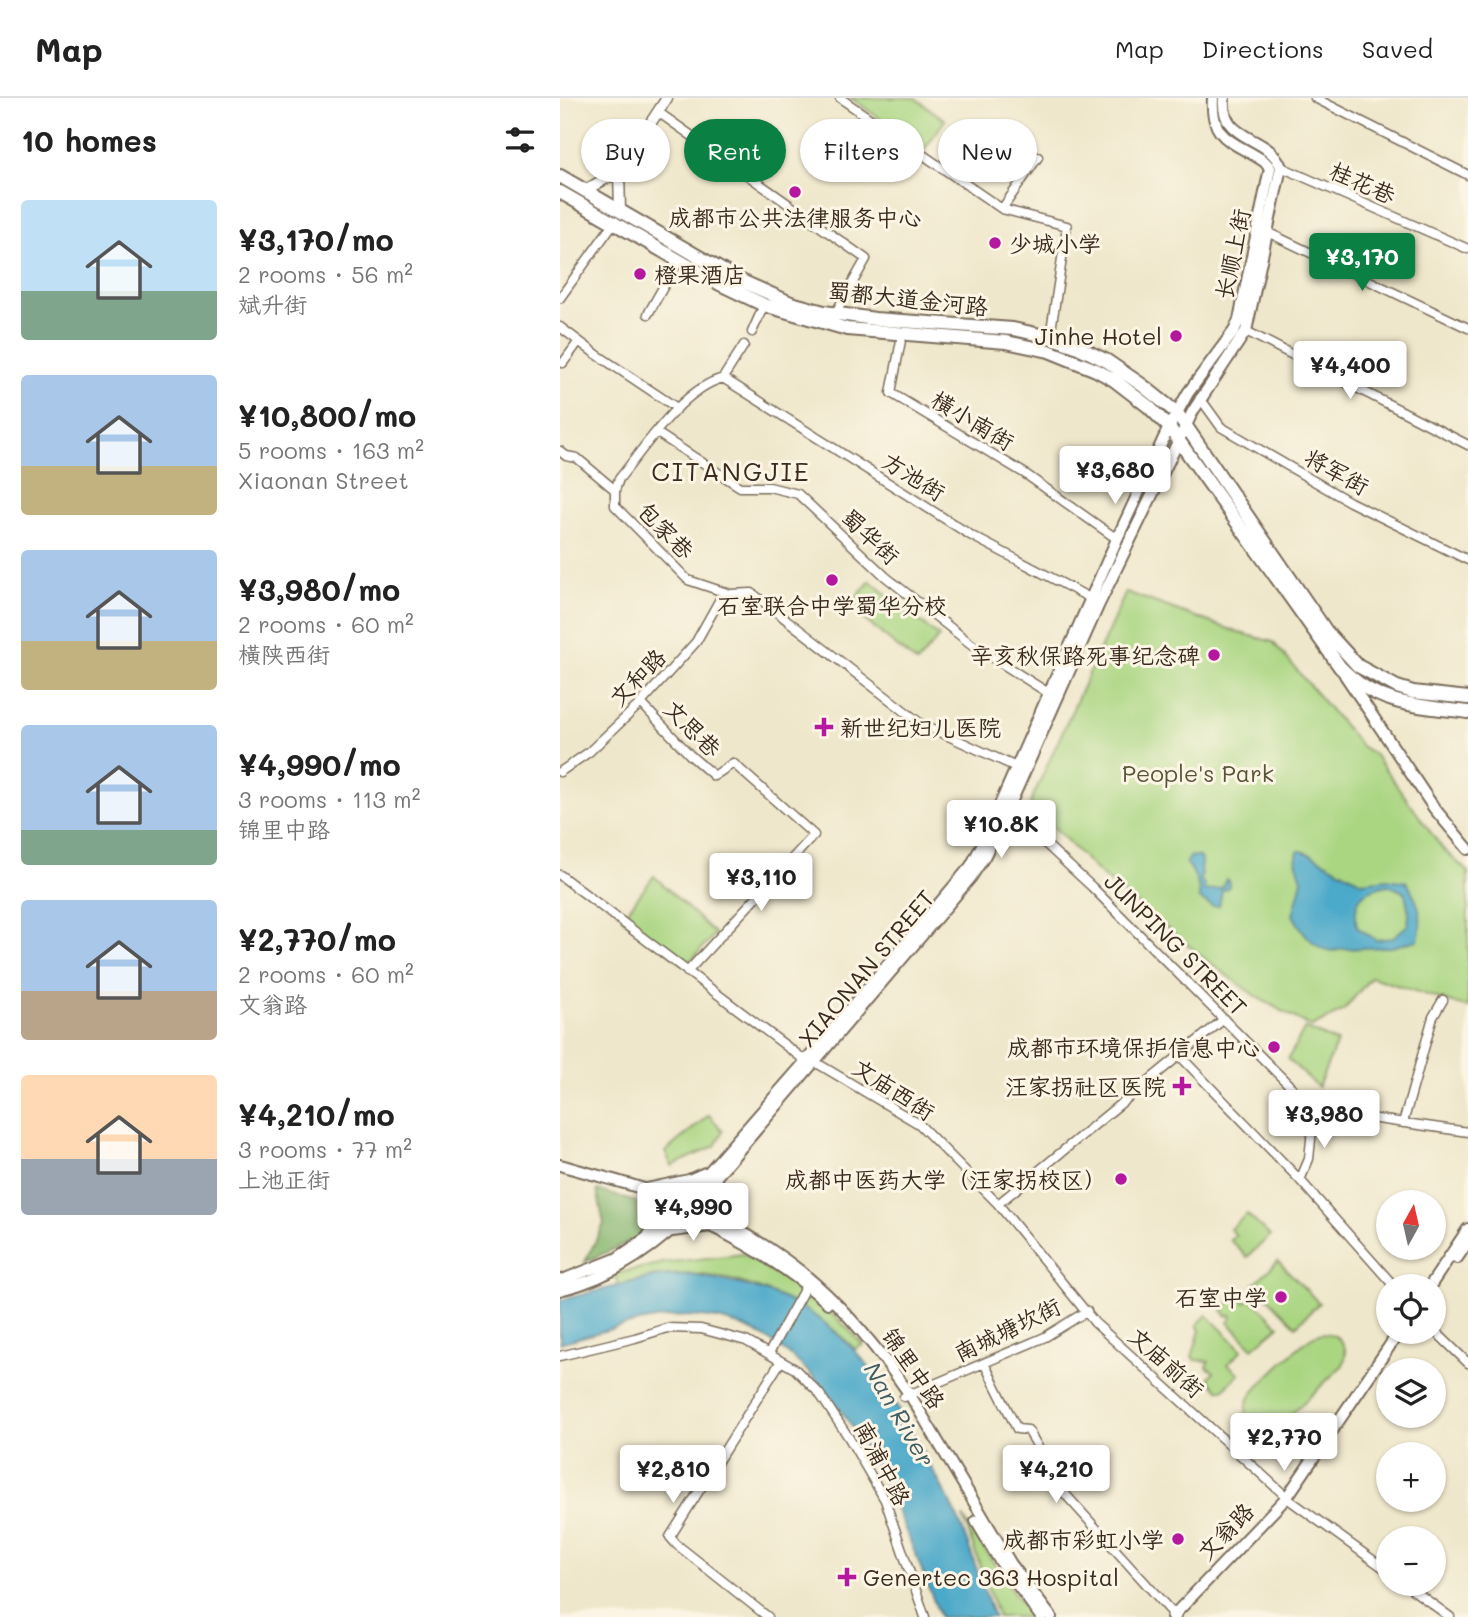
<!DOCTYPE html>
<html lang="en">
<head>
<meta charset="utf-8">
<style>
  :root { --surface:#fff; --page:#f6f6f6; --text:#222; --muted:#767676; --line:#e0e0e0; --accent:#0b8043 }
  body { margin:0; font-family:Mali,"LXGW WenKai TC",sans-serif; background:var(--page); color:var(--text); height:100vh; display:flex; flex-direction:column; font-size:26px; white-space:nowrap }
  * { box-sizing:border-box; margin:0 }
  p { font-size:23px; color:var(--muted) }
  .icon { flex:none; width:38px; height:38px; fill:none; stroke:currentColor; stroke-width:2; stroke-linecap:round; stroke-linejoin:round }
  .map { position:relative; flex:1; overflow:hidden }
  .drawer { display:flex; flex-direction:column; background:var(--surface); width:560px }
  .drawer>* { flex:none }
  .guide { position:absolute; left:21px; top:21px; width:665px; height:63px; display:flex; gap:14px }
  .needle { width:46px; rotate:8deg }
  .fabs { position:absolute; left:816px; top:1092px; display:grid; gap:14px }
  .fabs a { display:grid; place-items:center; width:70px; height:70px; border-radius:50%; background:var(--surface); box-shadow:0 2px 5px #0004; font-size:35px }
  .price { position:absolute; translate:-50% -60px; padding:0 16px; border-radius:7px; background:#fff; color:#222; font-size:23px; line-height:46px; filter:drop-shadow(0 2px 4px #0008) }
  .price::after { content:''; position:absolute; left:50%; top:42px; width:21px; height:16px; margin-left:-10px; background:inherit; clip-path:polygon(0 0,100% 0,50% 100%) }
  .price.active { background:var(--accent); color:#fff }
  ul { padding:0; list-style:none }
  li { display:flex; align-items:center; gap:21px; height:175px; padding:0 21px }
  li span { display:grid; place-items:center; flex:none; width:196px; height:140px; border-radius:7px; color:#555 }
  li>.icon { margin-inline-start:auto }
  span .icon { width:84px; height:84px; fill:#fffc; stroke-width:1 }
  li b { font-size:30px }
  h2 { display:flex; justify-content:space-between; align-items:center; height:84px; padding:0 21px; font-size:30px }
  .chip { padding:0 24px; border-radius:32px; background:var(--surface); box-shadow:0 2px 5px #0004; font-size:24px; line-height:63px }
  .chip.active { background:var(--accent); color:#fff }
  header { display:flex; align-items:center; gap:42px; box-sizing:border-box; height:98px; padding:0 35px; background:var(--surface); border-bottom:2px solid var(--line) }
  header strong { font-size:33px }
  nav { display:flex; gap:38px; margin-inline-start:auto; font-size:24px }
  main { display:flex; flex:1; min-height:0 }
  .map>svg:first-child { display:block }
  .green { fill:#aad682; stroke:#728050; stroke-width:2 }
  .forest { fill:#87b770; stroke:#617047; stroke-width:2 }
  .water { fill:#4ba9c9; stroke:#436a74; stroke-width:2; fill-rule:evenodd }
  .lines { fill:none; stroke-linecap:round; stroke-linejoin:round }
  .minor-casing { stroke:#7a6c5b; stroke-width:11 }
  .tertiary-casing { stroke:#7a6c5b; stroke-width:13 }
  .secondary-casing { stroke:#7a6c5b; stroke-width:14 }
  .primary-casing { stroke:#7a6c5b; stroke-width:16 }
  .minor { stroke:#fff; stroke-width:8 }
  .tertiary { stroke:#fff; stroke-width:10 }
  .secondary { stroke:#fff; stroke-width:10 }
  .primary { stroke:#fff; stroke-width:12 }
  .poi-dot { fill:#b5179e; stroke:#fcf5e5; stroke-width:2.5 }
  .labels { text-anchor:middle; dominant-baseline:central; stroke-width:6; stroke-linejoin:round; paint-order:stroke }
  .street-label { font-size:23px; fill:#3b2a1e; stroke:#fcf5e5 }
  .poi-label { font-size:23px; fill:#3b2a1e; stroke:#fcf5e5; text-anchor:end }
  .park-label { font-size:23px; fill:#575537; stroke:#fcf5e5 }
  .water-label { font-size:24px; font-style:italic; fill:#415d62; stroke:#fcf5e5 }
  .quarter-label { font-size:26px; letter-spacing:2px; fill:#3b2a1e; stroke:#fcf5e5 }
</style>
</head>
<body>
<header>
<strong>Map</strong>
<nav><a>Map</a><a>Directions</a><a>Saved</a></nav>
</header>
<main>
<section class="drawer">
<h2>10 homes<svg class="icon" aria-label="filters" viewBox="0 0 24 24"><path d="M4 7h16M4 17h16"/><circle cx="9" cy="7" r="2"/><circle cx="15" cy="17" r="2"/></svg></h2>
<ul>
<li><span style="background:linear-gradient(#bfe0f5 65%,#7fa58c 0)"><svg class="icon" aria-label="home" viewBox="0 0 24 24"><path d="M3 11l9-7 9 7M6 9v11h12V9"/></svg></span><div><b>¥3,170/mo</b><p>2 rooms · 56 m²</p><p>斌升街</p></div></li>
<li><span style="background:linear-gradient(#a9c7e8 65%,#c2b280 0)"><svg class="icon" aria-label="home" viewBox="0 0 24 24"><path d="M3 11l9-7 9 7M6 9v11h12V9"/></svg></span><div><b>¥10,800/mo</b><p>5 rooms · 163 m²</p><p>Xiaonan Street</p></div></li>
<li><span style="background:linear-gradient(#a9c7e8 65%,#c2b280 0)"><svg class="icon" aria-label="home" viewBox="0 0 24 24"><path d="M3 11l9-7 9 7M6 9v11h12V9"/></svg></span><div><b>¥3,980/mo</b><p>2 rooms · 60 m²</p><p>横陕西街</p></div></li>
<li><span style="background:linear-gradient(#a9c7e8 75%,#7fa58c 0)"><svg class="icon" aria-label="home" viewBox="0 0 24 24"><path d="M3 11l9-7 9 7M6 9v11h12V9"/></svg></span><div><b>¥4,990/mo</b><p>3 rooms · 113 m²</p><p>锦里中路</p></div></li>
<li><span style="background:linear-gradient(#a9c7e8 65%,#b9a48a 0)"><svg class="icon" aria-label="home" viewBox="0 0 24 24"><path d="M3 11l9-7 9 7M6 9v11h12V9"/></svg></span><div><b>¥2,770/mo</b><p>2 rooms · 60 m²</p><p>文翁路</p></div></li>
<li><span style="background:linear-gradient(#ffd9b3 60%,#9aa5b1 0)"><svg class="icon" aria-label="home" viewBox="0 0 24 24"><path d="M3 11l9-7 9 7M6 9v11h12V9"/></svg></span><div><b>¥4,210/mo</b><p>3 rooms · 77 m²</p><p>上池正街</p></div></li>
</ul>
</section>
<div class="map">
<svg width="908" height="1519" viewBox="0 0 908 1519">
  <rect width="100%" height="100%" fill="#fcf5e5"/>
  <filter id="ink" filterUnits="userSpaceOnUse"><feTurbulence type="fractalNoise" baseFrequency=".0143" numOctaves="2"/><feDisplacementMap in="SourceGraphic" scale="14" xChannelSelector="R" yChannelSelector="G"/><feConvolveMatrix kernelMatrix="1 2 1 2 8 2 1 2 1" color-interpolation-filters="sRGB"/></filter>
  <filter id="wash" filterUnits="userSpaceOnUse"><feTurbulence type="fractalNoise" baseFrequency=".00686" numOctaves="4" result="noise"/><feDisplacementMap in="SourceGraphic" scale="28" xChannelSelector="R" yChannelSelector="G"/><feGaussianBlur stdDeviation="1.57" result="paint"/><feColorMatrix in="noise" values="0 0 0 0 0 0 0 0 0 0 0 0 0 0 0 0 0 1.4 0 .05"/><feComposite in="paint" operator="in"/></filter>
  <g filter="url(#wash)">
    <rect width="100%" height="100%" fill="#efe7cb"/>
    <path class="green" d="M 291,0 L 355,0 L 385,22 L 364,52 Z
      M 310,483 L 379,539 L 357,565 L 289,509 Z
      M 566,494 L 680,535 L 713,544 L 801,648 L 814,656 L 883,751 L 908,774 L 908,910 L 811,879 L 784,912 L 752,929 L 698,900 L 650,865 L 539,775 L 470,705 Z
      M 94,778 L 155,836 L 126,868 L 62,820 Z
      M 745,930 L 777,944 L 758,989 L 728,961 Z
      M 149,1017 L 163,1033 L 155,1048 L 112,1068 L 105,1054 Z
      M 687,1116 L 710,1138 L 687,1159 L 670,1142 L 676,1137 L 670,1131 Z
      M 183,1156 C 227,1182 270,1208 303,1247 L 295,1251 C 245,1202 168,1167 96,1178 C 84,1180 71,1184 59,1187 L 55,1176 L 103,1165 Z
      M 718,1163 L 759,1205 L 736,1228 L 694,1186 Z
      M 679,1195 L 685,1205 L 691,1200 L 719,1228 L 693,1250 L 668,1224 L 672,1220 L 671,1217 L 667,1218 L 662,1212 Z
      M 647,1217 L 682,1252 L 668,1266 L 679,1276 L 663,1292 L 658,1292 L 650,1283 L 649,1279 L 654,1274 L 647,1269 L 649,1263 L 635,1262 L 632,1259 L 640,1232 L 637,1227 Z
      M 763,1235 C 781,1236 790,1250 783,1267 L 717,1330 C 708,1333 699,1335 692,1327 C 685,1320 685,1310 689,1301 C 693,1291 742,1245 752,1239 C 757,1236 758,1236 763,1235 Z
      M 403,1419 L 470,1519 L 438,1519 Z"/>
    <path class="forest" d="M 37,1092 L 76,1104 L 82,1138 L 25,1164 L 44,1126 Z"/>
    <path class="water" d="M 738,753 L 742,753 L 752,757 L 802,784 L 827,781 L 847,784 C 859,807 864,816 858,842 L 832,849 L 781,851 C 760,860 742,834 733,817 L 742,782 L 736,763 ZM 829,787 L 845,795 L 849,815 L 848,827 L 832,840 L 816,842 L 797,829 C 792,799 802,792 829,787 Z
      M 631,758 L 639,759 L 642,762 L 640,771 L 642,777 L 640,781 L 644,786 L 644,793 L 662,790 L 666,781 L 669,784 L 669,789 L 662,793 L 659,808 L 652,808 L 639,801 C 640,788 635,775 626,765 Z
      M 131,1177 C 165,1182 197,1188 229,1203 C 298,1236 338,1306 372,1371 C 384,1393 397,1415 405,1438 C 415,1465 423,1492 434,1519 L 380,1519 C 340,1415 278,1241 151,1220 C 100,1212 48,1233 0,1245 L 0,1202 L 98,1178 Z"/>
  </g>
  <g filter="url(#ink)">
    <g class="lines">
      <g class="minor-casing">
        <path id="minor" d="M 280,0 L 442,111 L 507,128 L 490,239
          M 755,0 L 908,77
          M 98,14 L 306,161 L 275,216
          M 721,69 L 908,151
          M 442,111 L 478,59
          M 707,134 L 908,230
          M 0,200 L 55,123
          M 88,216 L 119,161
          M 0,229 L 36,256 L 117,310
          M 686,233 L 908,347
          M 192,234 L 204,207
          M 342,237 L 331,295 L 464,375 L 557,441
          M 184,247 L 163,280 C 122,291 85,349 59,381 L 55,392 L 55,408 L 128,482 L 170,496 L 192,495 L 360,625 L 456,669
          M 3,265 L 19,243
          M 163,280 L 412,438 L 530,500
          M 640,300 L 661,329 L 790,404 L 908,462
          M 97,335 L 180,389 L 209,389 L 238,396 L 326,479 L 411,546 L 490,596
          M 0,353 L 6,358 L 17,360 L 55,392
          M 81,605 L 130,657 L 154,678 L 173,665 L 254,737 L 127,874
          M 0,674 L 29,654 L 81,605 L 136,544 L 164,494
          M 448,711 L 532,789 L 754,1012
          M 0,777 L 246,963
          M 621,959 L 740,1082 L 834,1188
          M 255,964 L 359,1026 L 438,1106 L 535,1225 L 731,1403 L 828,1473
          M 754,1012 L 908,1034
          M 843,1025 L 873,919 L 883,902
          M 740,1082 L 749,1061 L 754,1012
          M 438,1106 L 664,921
          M 873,1231 L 908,1265
          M 209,1255 L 247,1186
          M 0,1258 L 75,1240 L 107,1230 L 141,1231 L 186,1243 L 235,1271 L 259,1295 L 289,1340 L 325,1402 L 365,1519
          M 424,1265 L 457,1331 L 468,1332 L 506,1397 L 616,1519
          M 344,1299 L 485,1239 L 527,1213
          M 845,1486 L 890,1519
          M 208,1519 L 116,1446 L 110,1439 L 221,1263"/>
      </g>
      <g class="tertiary-casing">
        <path id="tertiary" d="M 59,73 L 60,113
          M 24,93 L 59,73 L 107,0"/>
      </g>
      <g class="secondary-casing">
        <path id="secondary" d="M 785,577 L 874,710 L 908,751
          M 0,1067 C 44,1080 90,1090 132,1109 C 233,1154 288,1207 350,1297 L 451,1466 L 491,1519
          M 156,1080 L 155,1092 L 163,1124
          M 87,1091 L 129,1082 L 145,1075
          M 85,1099 C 91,1113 93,1125 88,1140
          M 93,1102 C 156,1128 216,1159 268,1205
          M 112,1133 L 151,1128
          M 897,1160 L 908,1144
          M 0,1183 L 56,1161 L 98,1132 L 246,963 L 411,768 L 423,745 L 557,441 L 609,329 L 628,295 L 674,233 L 679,222 L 710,70 L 705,64 C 675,43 650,44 653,0
          M 870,1188 L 908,1131
          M 0,1192 C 42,1182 76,1162 109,1134 L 363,836 L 411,779 L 424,759 L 448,711 L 539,506 L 633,313 L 686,233 L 721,69 C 709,36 660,45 664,0
          M 416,1423 L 438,1460 L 481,1519
          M 612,1519 L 727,1399 L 839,1234"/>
      </g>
      <g class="primary-casing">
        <path id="primary" d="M 0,78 L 177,181 L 231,205 L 264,214 L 315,221 L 453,231 L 490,239 L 516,248 L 547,263 L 582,287 L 617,315 L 766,533 L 798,568 L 837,589 L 853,594 L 908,600
          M 0,94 L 160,186 L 204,207 L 287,231 L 446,244 L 489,253 L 536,272 L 554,282 L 589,309 L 609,329 L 780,569 C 817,608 858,608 908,614"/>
      </g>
      <use href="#minor" class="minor"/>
      <use href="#tertiary" class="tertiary"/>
      <use href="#secondary" class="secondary"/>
      <use href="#primary" class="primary"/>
    </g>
  </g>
  <g class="poi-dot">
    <circle cx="235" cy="94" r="7"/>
    <circle cx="435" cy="145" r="7"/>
    <circle cx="80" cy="176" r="7"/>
    <circle cx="616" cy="238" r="7"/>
    <circle cx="272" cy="482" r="7"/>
    <circle cx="654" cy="557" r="7"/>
    <path d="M260.5 618.5h7v7h7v7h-7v7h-7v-7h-7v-7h7z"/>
    <circle cx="714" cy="949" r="7"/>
    <path d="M618.5 977.5h7v7h7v7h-7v7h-7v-7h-7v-7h7z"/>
    <circle cx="561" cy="1081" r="7"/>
    <circle cx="721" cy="1199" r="7"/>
    <circle cx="618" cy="1441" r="7"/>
    <path d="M283.5 1468.5h7v7h7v7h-7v7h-7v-7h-7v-7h7z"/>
  </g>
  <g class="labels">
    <g class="street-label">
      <text transform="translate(803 84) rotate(24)">桂花巷</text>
      <text transform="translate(672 156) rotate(-78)">长顺上街</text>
      <text transform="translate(348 200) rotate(6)">蜀都大道金河路</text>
      <text transform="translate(413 322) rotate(31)">横小南街</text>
      <text transform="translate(777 373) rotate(29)">将军街</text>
      <text transform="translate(354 378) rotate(32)">方池街</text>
      <text transform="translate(106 432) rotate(45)">包家巷</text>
      <text transform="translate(311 438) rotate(43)">蜀华街</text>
      <text transform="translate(77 579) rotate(-46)">文和路</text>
      <text transform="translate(133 630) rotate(45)">文思巷</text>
      <text transform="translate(616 846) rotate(45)">JUNPING STREET</text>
      <text transform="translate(306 870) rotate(-50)">XIAONAN STREET</text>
      <text transform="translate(334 991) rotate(33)">文庙西街</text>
      <text transform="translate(447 1231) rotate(-26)">南城塘坎街</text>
      <text transform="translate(607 1264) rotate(42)">文庙前街</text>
      <text transform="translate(354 1270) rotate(56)">锦里中路</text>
      <text transform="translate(323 1365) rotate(62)">南浦中路</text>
      <text transform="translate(665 1433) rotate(-46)">文翁路</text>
    </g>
    <g class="poi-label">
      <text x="235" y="119" text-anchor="middle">成都市公共法律服务中心</text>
      <text x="449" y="145" text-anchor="start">少城小学</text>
      <text x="94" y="176" text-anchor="start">橙果酒店</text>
      <text x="602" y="238">Jinhe Hotel</text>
      <text x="272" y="507" text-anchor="middle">石室联合中学蜀华分校</text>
      <text x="640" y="557">辛亥秋保路死事纪念碑</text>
      <text x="280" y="629" text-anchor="start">新世纪妇儿医院</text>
      <text x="700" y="949">成都市环境保护信息中心</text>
      <text x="606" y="988">汪家拐社区医院</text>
      <text x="547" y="1081">成都中医药大学（汪家拐校区）</text>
      <text x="707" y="1199">石室中学</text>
      <text x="604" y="1441">成都市彩虹小学</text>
      <text x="303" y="1479" text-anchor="start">Genertec 363 Hospital</text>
    </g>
    <g class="park-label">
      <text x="638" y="675">People's Park</text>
    </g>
    <g class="water-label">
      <text transform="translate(340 1316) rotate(60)">Nan River</text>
    </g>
    <g class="quarter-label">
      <text x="171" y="373">CITANGJIE</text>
    </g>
  </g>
</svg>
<div class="fabs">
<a><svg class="needle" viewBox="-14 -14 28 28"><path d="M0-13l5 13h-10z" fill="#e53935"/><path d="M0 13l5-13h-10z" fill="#767676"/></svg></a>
<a><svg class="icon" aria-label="locate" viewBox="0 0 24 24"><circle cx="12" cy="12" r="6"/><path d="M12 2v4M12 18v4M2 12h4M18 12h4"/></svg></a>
<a><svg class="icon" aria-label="layers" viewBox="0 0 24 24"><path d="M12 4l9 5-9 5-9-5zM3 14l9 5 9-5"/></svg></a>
<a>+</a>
<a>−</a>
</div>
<b class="price active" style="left:802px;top:195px">¥3,170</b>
<b class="price" style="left:790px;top:303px">¥4,400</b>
<b class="price" style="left:555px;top:408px">¥3,680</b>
<b class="price" style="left:441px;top:762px">¥10.8K</b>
<b class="price" style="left:201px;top:815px">¥3,110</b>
<b class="price" style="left:764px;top:1052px">¥3,980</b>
<b class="price" style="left:133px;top:1145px">¥4,990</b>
<b class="price" style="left:724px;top:1375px">¥2,770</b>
<b class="price" style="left:113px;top:1407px">¥2,810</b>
<b class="price" style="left:496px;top:1407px">¥4,210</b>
<div class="guide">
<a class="chip">Buy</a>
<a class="chip active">Rent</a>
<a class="chip">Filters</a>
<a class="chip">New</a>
</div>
</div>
</main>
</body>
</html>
